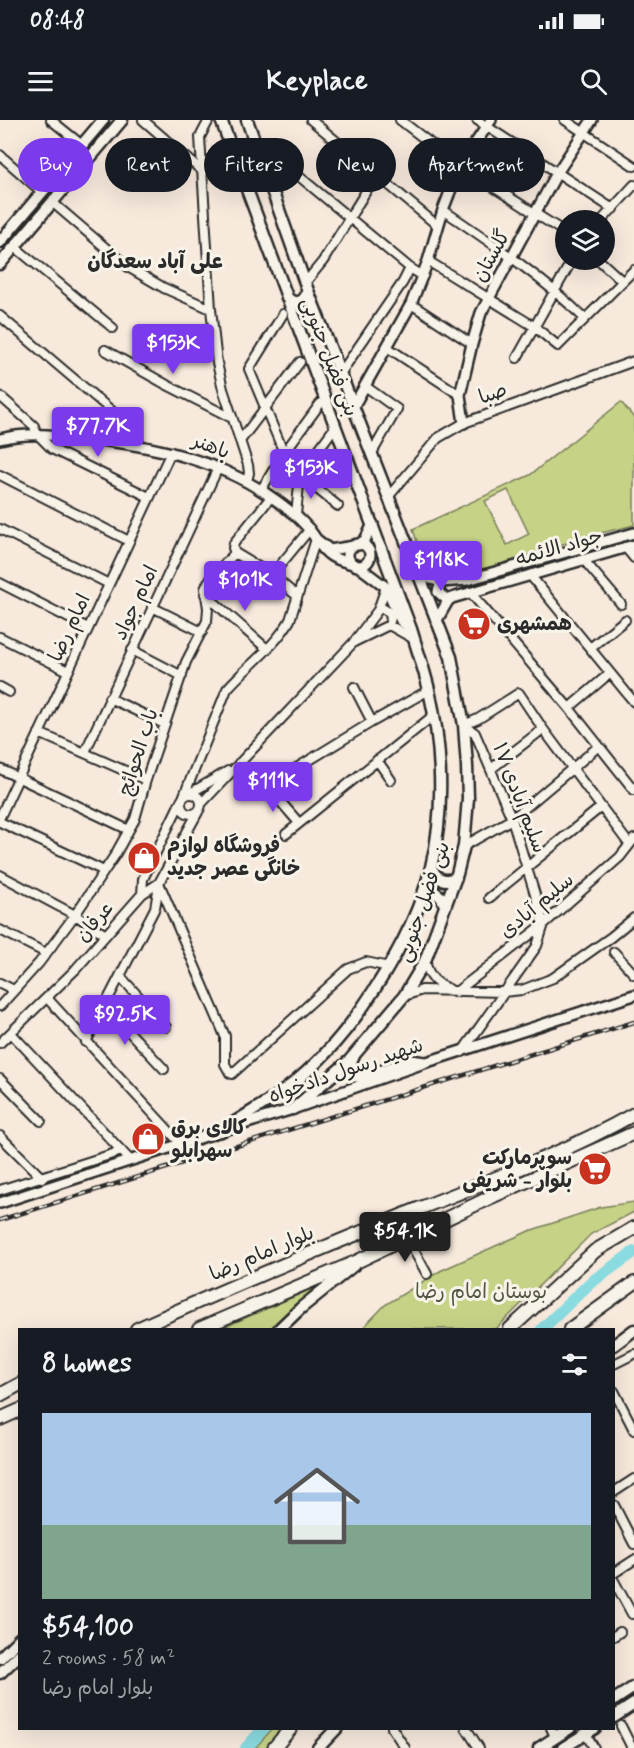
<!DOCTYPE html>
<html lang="en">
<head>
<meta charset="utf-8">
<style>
  :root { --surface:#171b24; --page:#242831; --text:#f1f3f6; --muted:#9ea1a6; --accent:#7c3aed }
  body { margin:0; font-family:Mynerve,"Playpen Sans Arabic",sans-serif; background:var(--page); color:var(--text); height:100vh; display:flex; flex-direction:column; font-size:22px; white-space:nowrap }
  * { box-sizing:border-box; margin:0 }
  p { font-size:20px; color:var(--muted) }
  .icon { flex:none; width:33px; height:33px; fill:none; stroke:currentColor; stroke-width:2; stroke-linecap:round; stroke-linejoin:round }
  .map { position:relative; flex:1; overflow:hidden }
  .sheet { position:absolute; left:18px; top:1208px; width:597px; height:402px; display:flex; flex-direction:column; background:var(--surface); border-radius:0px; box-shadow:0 6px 24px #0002 }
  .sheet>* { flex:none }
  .banner { position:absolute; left:18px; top:18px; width:598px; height:54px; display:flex; gap:12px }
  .fabs { position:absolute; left:555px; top:90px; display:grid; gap:12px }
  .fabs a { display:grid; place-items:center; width:60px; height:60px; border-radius:50%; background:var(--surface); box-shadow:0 6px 24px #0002; font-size:30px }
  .price { position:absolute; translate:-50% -51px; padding:0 14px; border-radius:6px; background:var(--accent); color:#fff; font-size:20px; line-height:39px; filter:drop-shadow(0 2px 3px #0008) }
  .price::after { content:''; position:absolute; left:50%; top:36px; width:18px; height:14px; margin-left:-9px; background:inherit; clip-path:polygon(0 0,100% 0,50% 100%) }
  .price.current { background:#222; color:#fff }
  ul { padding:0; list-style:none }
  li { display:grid; align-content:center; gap:12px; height:318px; padding:0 24px }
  li span { display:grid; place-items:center; height:186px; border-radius:0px; color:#555 }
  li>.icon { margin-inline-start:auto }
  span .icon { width:108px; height:108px; fill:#fffc; stroke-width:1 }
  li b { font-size:26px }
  h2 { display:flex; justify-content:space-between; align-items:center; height:72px; padding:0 24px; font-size:26px }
  .tag { padding:0 21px; border-radius:27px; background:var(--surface); box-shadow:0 6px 24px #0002; font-size:21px; line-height:54px }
  .tag.current { background:var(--accent); color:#fff }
  .status { display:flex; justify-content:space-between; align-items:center; height:42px; padding:0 30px; background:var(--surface); direction:ltr }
  .status svg { height:16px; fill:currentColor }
  header { display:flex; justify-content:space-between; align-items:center; height:78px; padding:0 24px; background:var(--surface); font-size:27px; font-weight:700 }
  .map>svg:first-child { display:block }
  .green { fill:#c6d387; stroke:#787f59; stroke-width:1.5; fill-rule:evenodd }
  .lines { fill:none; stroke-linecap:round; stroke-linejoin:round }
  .river { stroke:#8adbe0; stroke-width:12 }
  .minor-casing { stroke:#2b2b2b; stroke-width:12 }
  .tertiary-casing { stroke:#2b2b2b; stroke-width:14 }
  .secondary-casing { stroke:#2b2b2b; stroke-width:15 }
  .primary-casing { stroke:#2b2b2b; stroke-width:16 }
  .minor { stroke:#f7f3e8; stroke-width:8 }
  .tertiary { stroke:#f7f3e8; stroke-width:9 }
  .secondary { stroke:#f7f3e8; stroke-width:10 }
  .primary { stroke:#f7f3e8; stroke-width:12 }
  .rail-casing { stroke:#2b2b2b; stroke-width:4.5 }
  .rail { stroke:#f7f3e8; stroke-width:2; stroke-dasharray:7; stroke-linecap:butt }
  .labels { text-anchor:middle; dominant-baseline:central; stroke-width:6; stroke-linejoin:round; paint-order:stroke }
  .street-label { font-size:20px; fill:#2b2b2b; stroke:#f7f3e8 }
  .poi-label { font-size:20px; font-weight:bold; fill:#2b2b2b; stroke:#f7f3e8; text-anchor:start }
  .park-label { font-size:20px; fill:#525542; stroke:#f7f3e8 }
  .neighbourhood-label { font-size:21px; font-weight:bold; fill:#2b2b2b; stroke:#f7f3e8 }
</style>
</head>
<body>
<div class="status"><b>08:48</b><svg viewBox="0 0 49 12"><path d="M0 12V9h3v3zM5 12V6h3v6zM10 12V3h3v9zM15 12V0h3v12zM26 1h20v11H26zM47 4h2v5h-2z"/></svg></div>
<header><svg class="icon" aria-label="menu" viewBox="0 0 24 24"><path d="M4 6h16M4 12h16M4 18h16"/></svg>Keyplace<svg class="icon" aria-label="search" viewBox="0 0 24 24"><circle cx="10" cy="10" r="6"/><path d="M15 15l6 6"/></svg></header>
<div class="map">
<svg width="634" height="1628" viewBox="0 0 634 1628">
  <rect width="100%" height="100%" fill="#f7e9dc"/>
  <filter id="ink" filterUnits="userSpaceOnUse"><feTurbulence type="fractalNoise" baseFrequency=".0167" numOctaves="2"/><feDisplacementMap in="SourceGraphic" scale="12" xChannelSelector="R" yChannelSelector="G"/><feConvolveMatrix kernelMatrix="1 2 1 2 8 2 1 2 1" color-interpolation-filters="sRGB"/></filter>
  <g filter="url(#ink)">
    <path class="green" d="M 621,282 L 634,298 L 634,405 C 619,409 604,412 588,416 C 557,425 452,466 426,452 L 413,409 L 530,355 ZM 508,370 L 529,414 L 507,425 L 485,381 Z
      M 634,1082 L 634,1092 L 591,1114 L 496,1209 L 362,1209 L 385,1185 L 440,1151 L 529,1111 L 601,1087 Z
      M 323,1164 L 294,1186 L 271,1209 L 220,1209 Z
      M 273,1608 L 283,1608 L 267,1628 L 255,1628 Z"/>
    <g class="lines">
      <path class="river" d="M 542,1209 L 590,1163 L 634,1132
        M 246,1628 L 264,1608"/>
      <g class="minor-casing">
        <path id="minor" d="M 51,0 L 82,25
          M 143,0 L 201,50
          M 209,0 L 200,17 L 211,189 L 217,243 L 223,269 L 248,345 L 249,353 L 247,361
          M 311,0 L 438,106
          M 400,0 L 460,46 L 566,113
          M 477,0 L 613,89
          M 565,0 L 634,46
          M 254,19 L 410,148 L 423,156
          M 34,32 L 59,52
          M 0,35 L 42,72
          M 52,82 L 128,147 L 164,168 L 211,189
          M 443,90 C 493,124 541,156 584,198
          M 602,100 L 634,65
          M 15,127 L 113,208
          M 599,140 L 622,161
          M 428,141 L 535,207 L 558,226 L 634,150
          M 305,163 L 323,141 L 376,55
          M 411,184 L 472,224
          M 283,194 L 249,249 L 284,333 L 300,355 L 338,386
          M 0,196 L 113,292 L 100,320
          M 387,227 L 460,275
          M 105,230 L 167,265 L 232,298
          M 517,238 L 572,140
          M 340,254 L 403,162 L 410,148
          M 365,266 L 397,289 L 372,333
          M 0,276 L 34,306 L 36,313 L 52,329 L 149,377
          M 240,321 L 300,242
          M 0,355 L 129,421
          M 300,355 L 332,311
          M 261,370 L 284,333 L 320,284
          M 389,376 L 438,318 L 464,303 L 634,241
          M 296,395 L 300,355
          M 0,409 L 109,464
          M 625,427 L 634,438
          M 235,433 L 272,455 L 297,476
          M 583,439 L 621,484
          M 272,455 L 310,409
          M 530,455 L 634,582
          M 0,463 L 88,508
          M 470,472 L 569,588 L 634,670
          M 205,474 L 267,529
          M 152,487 L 202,512
          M 378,490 L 382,488 L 389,492 L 391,498 L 389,505
          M 0,517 L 68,551
          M 354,522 L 389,505 L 414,519
          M 590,528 L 625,500
          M 132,530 L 182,556
          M 0,567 L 9,572
          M 354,567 L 372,602
          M 109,578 L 164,604
          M 569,588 L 610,553
          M 464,605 L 478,599 L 519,573 L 543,609 L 629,724
          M 39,613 L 146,660
          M 85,632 L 218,348
          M 377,640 L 391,660
          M 239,643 L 258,663 L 267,666 L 299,703
          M 0,649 L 129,710
          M 491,649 L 543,609
          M 267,666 L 372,602 L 429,570
          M 189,674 L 228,651
          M181 684a10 10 0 1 1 20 0a10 10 0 1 1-20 0Z
          M 183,678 L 227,569 C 247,546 275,527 290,500 L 316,419
          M 201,684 L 353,523 L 378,490 L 386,467
          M 0,697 L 171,332
          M 0,702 L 104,751
          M 286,714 L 434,595
          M 464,726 L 512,699 L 599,626
          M 0,755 L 75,795 L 106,815
          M 159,763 L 225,916 L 225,944 L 230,953 L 232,954 L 348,849 L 366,842 L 389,847
          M 142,774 L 159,763 L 198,692
          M 489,778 L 601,687
          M 0,810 L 46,833
          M 614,832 L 634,854
          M 425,841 C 429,857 435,863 449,869
          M 120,856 L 166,907
          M 0,863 L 14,870
          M 456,872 L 544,804 L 620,737 L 634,719
          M 404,876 L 422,870 L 503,872 L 522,870 L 553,858 L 611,817 L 634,798
          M 47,878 L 181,1024
          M 0,886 L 39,843 L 75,795 L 115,735 L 135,699 L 146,660 L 186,542 L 207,501 L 208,488 L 205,469 L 208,462 L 235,433 L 233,428 L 234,423 L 271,377
          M 105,886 L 164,949
          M 11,913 L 130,1040
          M 86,922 L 155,788 L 159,765
          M 0,923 L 75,850 L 142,774 L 143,759 L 181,681
          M 462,932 L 537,826 L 544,804 L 512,699 L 475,613 L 464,605
          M 0,959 L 41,1001
          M 0,1016 L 42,1058
          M 0,1070 L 122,1031
          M 407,1118 L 427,1154
          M 614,1244 L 634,1234
          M 614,1271 L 634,1310
          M 614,1372 L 634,1359
          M 614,1385 L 634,1424
          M 614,1453 L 634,1440
          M 614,1461 L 632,1494
          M 614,1516 L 620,1512
          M 621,1606 L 632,1628
          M 392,1608 L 405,1628
          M 466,1608 L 479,1628
          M 551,1608 L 555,1617
          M 586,1614 L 594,1628"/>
      </g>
      <g class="tertiary-casing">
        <path id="tertiary" d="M 353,287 L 411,184 L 428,141 L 443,90 L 460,46 L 491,0
          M 464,303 L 460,275 L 472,224 L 481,193 L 557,53 L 592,0
          M 0,319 C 28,312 54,315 82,318 C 151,325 220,339 277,381 C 292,392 306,403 316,419
          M348 435a11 11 0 1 1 22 0a11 11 0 1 1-22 0Z
          M 358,425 L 365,420 L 373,404
          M 354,426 L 330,430 L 316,419 C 328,438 335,439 356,445
          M 358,446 L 386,467 L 401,501 L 411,509
          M 418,455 L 441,462 L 467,460 L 634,413
          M 441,462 L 438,472 L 448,481
          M 437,500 L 448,481 L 452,478 L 634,425
          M 354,937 C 350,945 350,950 356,957 L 362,957 L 411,940 L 425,942
          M 0,1083 L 221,1011 L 293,989 L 427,942 L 634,875"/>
      </g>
      <g class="secondary-casing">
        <path id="secondary" d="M 247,0 L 305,163 L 451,537 L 464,605 L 467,646 L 468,678 L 464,726 L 457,754 L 425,841 L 404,876 L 349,941 L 293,989
          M 0,122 L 103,0
          M 0,144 L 122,0
          M 287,178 L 293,182 L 301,182 L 308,171
          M 431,747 C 436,759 443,763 456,758
          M 421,777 L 426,773 L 433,771 L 441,777 L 445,785
          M 221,1011 C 242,997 265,984 286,969 C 323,941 352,905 376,867 C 400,830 421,789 431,747 C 445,691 442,626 429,570 C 424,549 417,529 411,509 L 221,0
          M 279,1209 L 301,1188 L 354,1145
          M 614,1225 L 634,1210
          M 0,1538 L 20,1518
          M 0,1553 L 20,1534
          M 614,1580 L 634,1567
          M 614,1597 L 634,1584
          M 318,1628 L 337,1608
          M 539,1628 L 570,1608
          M 563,1628 L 595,1608"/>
      </g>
      <g class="primary-casing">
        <path id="primary" d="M 137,1209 C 230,1167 324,1127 418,1089 C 491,1060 565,1033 634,994
          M 199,1209 L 358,1141 L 489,1078 L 634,1013
          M 510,1209 L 595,1131 L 634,1108
          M 570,1209 L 634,1163
          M 0,1275 L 20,1264
          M 0,1299 L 20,1290
          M 274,1628 L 291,1608"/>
      </g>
      <use href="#minor" class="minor"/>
      <use href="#tertiary" class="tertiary"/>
      <use href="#secondary" class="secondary"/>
      <use href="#primary" class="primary"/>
      <g class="rail-casing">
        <path id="rail" d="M 0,1100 L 634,902"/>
      </g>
      <use href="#rail" class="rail"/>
    </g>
  </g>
  <defs>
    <g id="supermarket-disc" transform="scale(1.725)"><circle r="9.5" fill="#c8321e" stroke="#f7f3e8"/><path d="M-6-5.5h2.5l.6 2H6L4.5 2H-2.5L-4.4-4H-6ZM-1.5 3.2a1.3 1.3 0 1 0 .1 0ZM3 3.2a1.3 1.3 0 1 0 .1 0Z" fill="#fff"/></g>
    <g id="shop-disc" transform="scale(1.725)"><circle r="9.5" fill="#c8321e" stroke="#f7f3e8"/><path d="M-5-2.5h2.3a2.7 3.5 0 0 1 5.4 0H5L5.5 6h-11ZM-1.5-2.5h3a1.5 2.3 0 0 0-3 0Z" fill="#fff"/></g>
  </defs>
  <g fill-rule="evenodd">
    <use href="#supermarket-disc" x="474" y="504"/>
    <use href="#shop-disc" x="144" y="738"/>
    <use href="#shop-disc" x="148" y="1019"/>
    <use href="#supermarket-disc" x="595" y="1049"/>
  </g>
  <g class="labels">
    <g class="street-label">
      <text transform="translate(492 136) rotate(-61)">گلستان</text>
      <text transform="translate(329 237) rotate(69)">بنی فضل جنوبی</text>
      <text transform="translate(493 274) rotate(-20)">صبا</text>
      <text transform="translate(211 327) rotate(21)">باهنر</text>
      <text transform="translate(559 428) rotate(-16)">جواد الائمه</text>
      <text transform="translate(136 483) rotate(-65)">امام جواد</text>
      <text transform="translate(70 508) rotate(-65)">امام رضا</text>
      <text transform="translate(139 632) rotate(-72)">باب الحوائج</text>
      <text transform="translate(519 678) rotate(69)">سلیم آبادی ۱۷</text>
      <text transform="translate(424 782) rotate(-71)">بنی فضل جنوبی</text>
      <text transform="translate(537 786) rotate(-40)">سلیم آبادی</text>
      <text transform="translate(95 802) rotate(-49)">عرفان</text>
      <text transform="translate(346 951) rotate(-19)">شهید رسول دادخواه</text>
      <text transform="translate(262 1134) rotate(-23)">بلوار امام رضا</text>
    </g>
    <g class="poi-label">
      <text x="497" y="504">همشهری</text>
      <text x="167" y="726">فروشگاه لوازم<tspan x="167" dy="23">خانگی عصر جدید</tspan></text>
      <text x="171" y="1008">کالای برق<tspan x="171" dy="23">سهرابلو</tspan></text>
      <text x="572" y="1038" text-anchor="end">سوپرمارکت<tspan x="572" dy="23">بلوار - شریفی</tspan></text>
    </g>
    <g class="park-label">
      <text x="481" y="1172">بوستان امام رضا</text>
    </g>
    <g class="neighbourhood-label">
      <text x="155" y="142">علی آباد سعدگان</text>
    </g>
  </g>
</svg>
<div class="fabs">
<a><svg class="icon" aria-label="layers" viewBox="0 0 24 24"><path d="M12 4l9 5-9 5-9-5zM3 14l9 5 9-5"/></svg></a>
</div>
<b class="price" style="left:173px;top:255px">$153K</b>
<b class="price" style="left:98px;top:338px">$77.7K</b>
<b class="price" style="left:311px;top:380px">$153K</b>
<b class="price" style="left:441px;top:472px">$118K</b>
<b class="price" style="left:245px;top:492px">$101K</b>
<b class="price" style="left:273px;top:693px">$111K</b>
<b class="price" style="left:125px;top:926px">$92.5K</b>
<b class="price current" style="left:405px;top:1143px">$54.1K</b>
<div class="banner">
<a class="tag current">Buy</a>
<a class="tag">Rent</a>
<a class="tag">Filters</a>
<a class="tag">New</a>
<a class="tag">Apartment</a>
</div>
<section class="sheet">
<h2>8 homes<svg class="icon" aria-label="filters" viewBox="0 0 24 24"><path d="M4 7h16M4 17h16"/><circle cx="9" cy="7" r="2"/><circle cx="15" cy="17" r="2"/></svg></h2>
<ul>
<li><span style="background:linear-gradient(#a9c7e8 60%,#7fa58c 0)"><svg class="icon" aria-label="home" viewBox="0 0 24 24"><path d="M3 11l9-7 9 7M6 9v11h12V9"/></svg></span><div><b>$54,100</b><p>2 rooms · 58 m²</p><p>بلوار امام رضا</p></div></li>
</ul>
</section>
</div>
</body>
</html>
